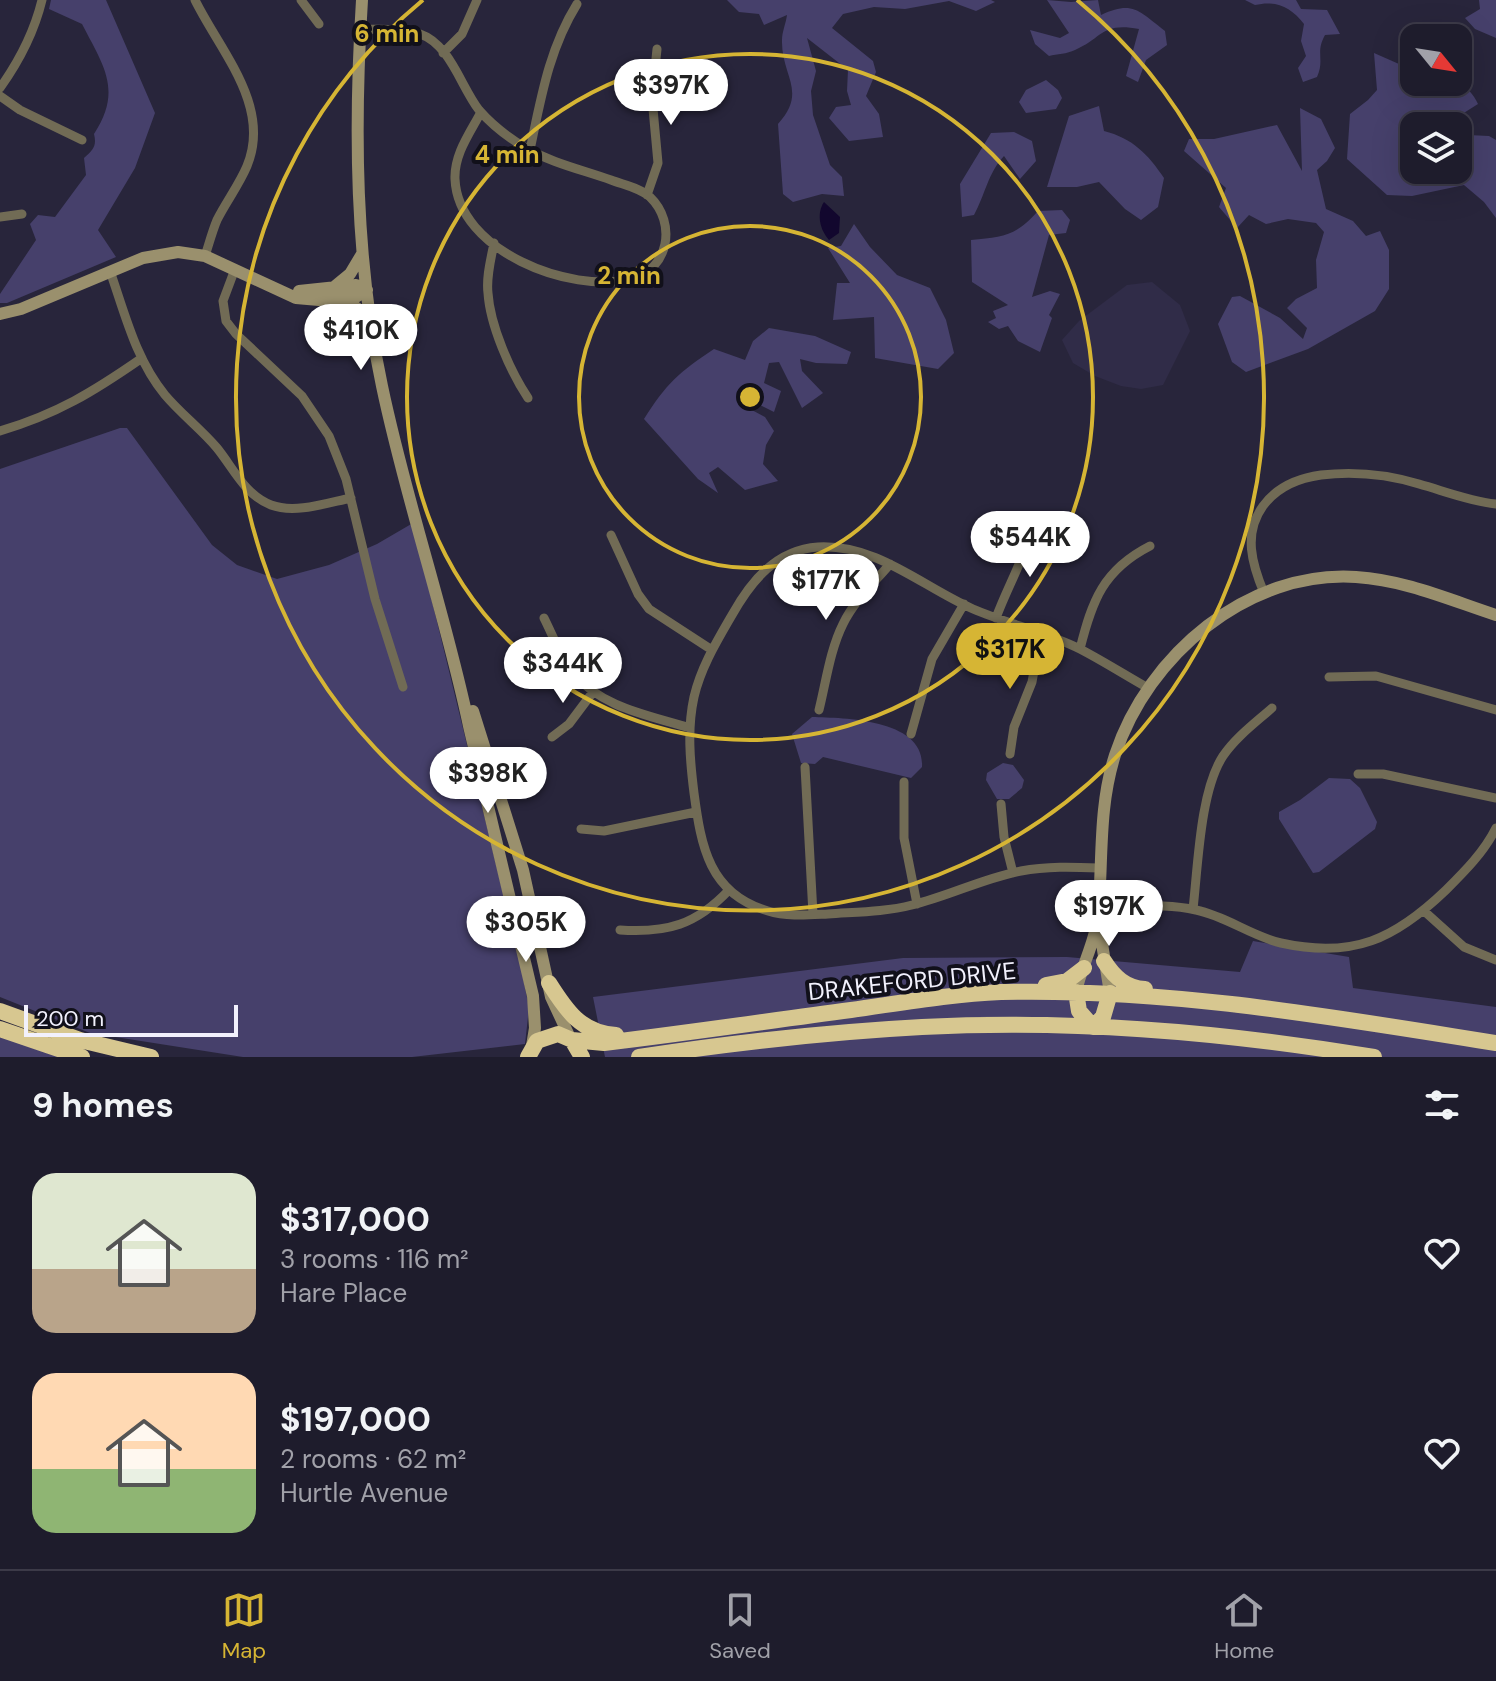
<!DOCTYPE html>
<html lang="en">
<head>
<meta charset="utf-8">
<style>
  :root { --surface:#1e1c2c; --page:#2b2938; --text:#f1f3f6; --muted:#a1a1a9; --line:#3c3a48; --accent:#d6b534 }
  body { margin:0; font-family:"DM Sans",sans-serif; background:var(--page); color:var(--text); height:100vh; display:flex; flex-direction:column; font-size:30px; white-space:nowrap }
  * { box-sizing:border-box; margin:0 }
  p { font-size:26px; color:var(--muted) }
  .icon { flex:none; width:44px; height:44px; fill:none; stroke:currentColor; stroke-width:2; stroke-linecap:round; stroke-linejoin:round }
  .map { position:relative; height:1057px; overflow:hidden }
  .drawer { display:flex; flex-direction:column; background:var(--surface); flex:1 }
  .drawer>* { flex:none }
  .needle { width:52px; rotate:120deg }
  .buttons { position:absolute; left:1400px; top:24px; display:grid; gap:16px }
  .buttons a { display:grid; place-items:center; width:72px; height:72px; border-radius:16px; background:var(--surface); box-shadow:0 8px 32px #0002,0 0 0 2px var(--line); font-size:40px }
  .scale { position:absolute; left:24px; bottom:20px; width:214px; box-sizing:border-box; padding-left:8px; border:4px solid #f2f1fd; border-top:0; font-size:22px; line-height:28px; white-space:nowrap; color:#f2f1fd; -webkit-text-stroke:6px #11101a; paint-order:stroke }
  .price { position:absolute; translate:-50% -68px; padding:0 18px; border-radius:28px; background:#fff; color:#222; font-size:26px; line-height:52px; filter:drop-shadow(0 2px 4px #0008) }
  .price::after { content:''; position:absolute; left:50%; top:48px; width:24px; height:18px; margin-left:-12px; background:inherit; clip-path:polygon(0 0,100% 0,50% 100%) }
  .price.on { background:var(--accent); color:#111 }
  ul { padding:0; list-style:none }
  li { display:flex; align-items:center; gap:24px; height:200px; padding:0 32px }
  li span { display:grid; place-items:center; flex:none; width:224px; height:160px; border-radius:24px; color:#555 }
  li>.icon { margin-inline-start:auto }
  span .icon { width:96px; height:96px; fill:#fffc; stroke-width:1 }
  li b { font-size:34px }
  h2 { display:flex; justify-content:space-between; align-items:center; height:96px; padding:0 32px; font-size:34px }
  .tab-bar { display:flex; justify-content:space-around; align-items:center; height:112px; border-top:2px solid var(--line); background:var(--surface); font-size:22px; color:var(--muted) }
  .tab-bar a { display:grid; justify-items:center; gap:4px }
  .tab-bar .on { color:var(--accent) }
  .map>svg:first-child { display:block }
  .built { fill:#302c48 }
  .green { fill:#46406b; fill-rule:evenodd }
  .water { fill:#12072e }
  .lines { fill:none; stroke-linecap:round; stroke-linejoin:round }
  .street { stroke:#716b55; stroke-width:9 }
  .secondary { stroke:#9a906d; stroke-width:12 }
  .highway { stroke:#d7c790; stroke-width:16 }
  .ring { fill:none; stroke:#d6b534; stroke-width:4 }
  .labels { text-anchor:middle; dominant-baseline:central; stroke-width:8; stroke-linejoin:round; paint-order:stroke }
  .street-label { font-size:24px; fill:#f2f1fd; stroke:#11101a }
  .centre { fill:#d6b534; stroke:#11101a; stroke-width:4 }
  .ring-label { font-size:24px; text-anchor:middle; font-weight:bold; fill:#d6b534; stroke:#11101a; stroke-width:8; stroke-linejoin:round; paint-order:stroke }
</style>
</head>
<body>
<div class="map">
<svg width="1496" height="1057" viewBox="0 0 1496 1057">
  <rect width="100%" height="100%" fill="#28253b"/>
  <path class="built" d="M 1152,282 L 1180,305 L 1190,331 L 1163,385 L 1141,389 L 1121,386 L 1095,376 L 1073,363 L 1062,340 L 1079,321 L 1127,285 Z"/>
  <path class="green" d="M 51,0 L 106,0 L 155,113 L 135,168 L 98,230 L 116,257 L 7,303 L 0,303 L 0,294 L 36,240 L 30,224 L 38,215 L 55,217 L 86,175 L 84,158 C 93,150 97,146 94,134 C 123,90 103,65 82,24 L 49,9 Z
    M 727,0 L 991,0 L 995,2 L 976,11 L 949,1 L 905,9 L 874,7 L 843,14 L 832,28 L 873,61 L 876,72 L 866,96 L 879,114 L 883,137 L 849,141 L 829,118 L 836,107 L 851,105 L 847,91 L 848,70 L 807,38 L 816,71 L 811,91 L 813,115 L 830,165 L 842,177 L 844,196 L 822,194 L 793,202 L 783,194 L 778,124 C 808,91 781,76 782,40 C 782,32 786,23 787,15 L 764,25 L 759,14 L 739,12 Z
    M 1047,0 L 1071,2 L 1098,0 L 1101,15 C 1133,0 1139,11 1165,31 L 1167,45 L 1146,60 L 1138,82 L 1126,76 L 1139,29 C 1101,22 1103,38 1075,50 C 1067,54 1057,54 1049,56 L 1035,44 L 1030,30 L 1060,38 L 1069,33 Z
    M 1245,0 L 1296,0 L 1301,9 L 1327,10 L 1340,34 L 1325,35 C 1315,53 1325,59 1317,77 L 1303,82 L 1298,68 L 1306,56 L 1301,41 L 1304,24 C 1291,7 1276,0 1255,5 Z
    M 1479,0 L 1496,0 L 1496,38 L 1475,29 L 1465,18 L 1480,9 Z
    M 1374,53 L 1399,64 L 1414,66 L 1414,82 C 1441,82 1465,75 1478,104 L 1459,116 L 1468,135 L 1489,136 L 1496,140 L 1496,218 L 1484,202 L 1464,185 L 1412,196 L 1387,195 L 1347,159 L 1350,114 L 1368,100 L 1377,90 ZM 1414,126 L 1458,126 L 1458,170 L 1414,170 Z
    M 1046,80 L 1058,90 L 1062,98 L 1056,109 L 1026,113 L 1019,102 L 1026,90 Z
    M 1099,106 L 1104,131 C 1132,138 1148,154 1164,178 L 1158,207 L 1141,220 L 1125,209 L 1099,182 L 1077,187 L 1047,187 L 1069,116 Z
    M 1300,108 L 1321,119 L 1335,148 L 1327,161 L 1317,170 L 1326,209 L 1353,221 L 1366,236 L 1380,231 L 1389,250 L 1389,289 L 1375,311 L 1308,349 L 1246,372 L 1232,362 L 1218,324 L 1232,297 L 1240,296 L 1280,318 L 1303,339 L 1307,328 L 1287,308 L 1296,299 L 1317,288 L 1316,260 L 1324,232 L 1316,223 L 1288,219 L 1266,224 L 1249,215 L 1237,228 L 1219,207 L 1226,188 L 1184,151 L 1189,139 L 1214,139 L 1277,125 L 1302,171 Z
    M 1014,132 L 1032,141 L 1036,161 L 1020,179 L 1004,156 C 988,173 985,195 974,215 L 962,217 L 960,184 L 991,133 Z
    M 1062,210 L 1070,220 L 1066,233 L 1049,235 L 1032,297 L 1050,291 L 1060,294 L 1049,315 L 1052,318 L 1040,352 L 1018,341 L 1008,326 L 999,329 L 988,322 L 996,318 L 993,311 L 1008,305 L 972,282 L 971,240 C 1003,237 1016,236 1038,211 Z
    M 854,224 L 870,247 L 897,275 L 930,288 L 946,320 L 954,353 L 938,369 L 875,358 L 874,317 L 833,320 L 837,283 L 850,283 L 828,248 L 841,246 Z
    M 769,328 L 815,336 L 851,352 L 847,364 L 816,363 L 800,359 L 802,371 L 823,393 L 802,408 L 779,362 L 769,363 L 764,383 L 781,391 L 774,412 L 750,400 L 750,409 L 765,417 L 774,431 L 766,445 L 763,464 L 778,481 L 745,490 L 718,467 L 709,473 L 718,493 L 698,479 L 644,419 C 666,384 679,372 714,349 L 745,360 L 753,341 Z
    M 120,428 L 127,428 L 212,545 L 237,565 L 277,579 L 329,565 L 377,544 L 413,523 L 521,967 L 529,1008 L 525,1044 L 412,1057 L 243,1057 L 90,1033 L 0,997 L 0,469 Z
    M 812,717 C 845,718 925,719 922,767 L 911,778 L 823,757 L 815,764 L 801,763 L 792,734 Z
    M 1003,763 L 1013,765 L 1024,780 L 1022,788 L 1009,799 L 997,799 L 986,780 L 987,773 Z
    M 1329,778 L 1350,779 L 1360,788 L 1377,822 L 1375,829 L 1319,872 L 1313,873 L 1279,819 L 1279,812 L 1300,800 Z
    M 1253,941 L 1349,957 L 1353,988 L 1496,1007 L 1496,1057 L 605,1057 L 593,997 L 903,958 L 1067,957 L 1240,972 Z
    M 0,1036 L 59,1057 L 0,1057 Z"/>
  <path class="water" d="M 824,202 L 840,217 L 839,233 L 829,240 C 820,230 816,214 824,202 Z"/>
  <g class="lines">
    <path class="street" d="M 195,0 C 220,51 272,106 247,166 C 239,185 226,202 217,220 C 212,232 209,244 205,256
      M 301,0 L 319,24
      M 360,29 C 379,30 402,28 420,34 C 450,44 461,87 479,110 C 492,125 509,138 526,148 C 552,163 583,170 611,180 C 624,185 640,188 650,197 C 677,223 669,270 631,279 C 570,294 458,251 455,179 C 454,154 470,133 481,112
      M 443,53 L 462,34 L 477,0
      M 0,88 C 20,60 34,33 42,0
      M 0,96 L 20,110 L 82,140
      M 530,150 C 541,98 549,49 577,4
      M 647,195 L 658,163 L 652,98 L 657,49
      M 0,217 L 22,214
      M 494,243 C 491,259 486,277 488,293 C 490,325 510,371 528,398
      M 235,269 L 223,301 L 226,321 L 236,334 L 302,396 L 329,436 L 346,479 L 375,599 L 403,687
      M 110,271 C 125,314 136,360 165,395 C 181,414 201,429 217,448 C 234,469 245,495 271,505 C 295,514 327,503 351,498
      M 0,431 C 57,414 93,392 142,358
      M 611,535 L 638,594 L 649,609 L 712,650
      M 1264,593 C 1252,564 1243,534 1263,506 C 1277,487 1299,478 1321,475 C 1355,471 1386,474 1419,484 C 1444,491 1469,501 1496,504
      M 544,618 C 553,636 561,657 573,673 C 602,708 649,715 690,728
      M 996,618 C 1007,588 1023,561 1031,531
      M 1080,649 C 1092,601 1103,570 1150,546
      M 1329,677 L 1376,676 L 1496,710
      M 819,710 C 826,682 830,650 843,624 C 854,601 874,583 890,564
      M 911,734 L 932,659 L 964,604
      M 552,737 L 569,724 L 593,692
      M 1010,754 L 1014,727 L 1032,682 L 1041,633
      M 805,767 L 813,914
      M 1358,774 L 1383,774 L 1496,798
      M 904,782 L 904,838 L 917,904
      M 1001,804 L 1004,837 L 1013,873
      M 581,829 L 604,831 L 696,812
      M 1100,868 C 1073,867 1047,866 1021,871 C 984,878 949,896 912,905 C 885,912 856,912 828,914 C 808,915 787,917 768,911 C 709,894 701,846 694,793 C 690,761 687,729 694,697 C 701,667 717,641 732,615 C 751,581 776,550 818,547 C 877,544 921,586 973,609 C 1008,624 1046,632 1080,649 C 1103,661 1125,675 1148,688
      M 1098,906 C 1130,907 1165,903 1196,910 C 1226,916 1251,936 1281,943 C 1353,959 1395,939 1446,890 C 1465,871 1484,852 1496,828
      M 1193,909 C 1198,866 1200,791 1223,756 C 1236,737 1255,723 1272,708
      M 1424,911 L 1464,947 L 1496,960
      M 620,930 C 667,933 696,925 729,890"/>
    <path class="secondary" d="M 362,0 C 354,128 355,260 382,386 C 406,501 445,612 469,726 L 533,996 L 535,1028 L 532,1046
      M 333,288 L 350,274 L 362,254
      M 299,291 L 356,285 L 367,290
      M 339,297 L 357,308 L 370,328
      M 0,314 L 21,309 L 143,258 L 178,252 L 205,256 L 296,298 L 319,300 L 356,297 L 367,290
      M 473,711 L 523,870 L 551,997 L 571,1040
      M 1099,925 L 1110,993
      M 1076,992 C 1081,967 1095,943 1098,917 C 1103,862 1098,808 1115,755 C 1148,655 1248,570 1356,577 C 1405,580 1450,600 1496,615"/>
    <path class="highway" d="M 1104,961 C 1114,977 1126,988 1145,989
      M 549,983 C 566,1010 581,1033 616,1035
      M 1046,985 L 1067,981 L 1084,968
      M 1076,992 L 1079,1011 L 1093,1027
      M 0,1011 L 80,1040 L 151,1057
      M 1093,1027 L 1103,1017 L 1110,993
      M 0,1029 L 82,1057
      M 572,1040 L 604,1043 C 686,1033 768,1021 851,1010 C 901,1003 951,994 1001,992 C 1169,988 1332,1017 1496,1043
      M 528,1057 L 537,1041 L 558,1034 L 572,1040 L 582,1057
      M 639,1057 C 732,1043 827,1032 922,1027 C 1072,1019 1225,1032 1374,1057"/>
  </g>
  <g class="ring">
    <circle cx="750" cy="397" r="171"/>
    <circle cx="750" cy="397" r="343"/>
    <path d="M1077 0A514 514 0 1 1 423 0"/>
  </g>
  <g class="labels">
    <g class="street-label">
      <text transform="translate(912 981) rotate(-6)">DRAKEFORD DRIVE</text>
    </g>
  </g>
  <circle cx="750" cy="397" r="12" class="centre"/>
  <g class="ring-label">
    <text x="387" y="42">6 min</text>
    <text x="507" y="163">4 min</text>
    <text x="629" y="284">2 min</text>
  </g>
</svg>
<div class="buttons">
<a><svg class="needle" viewBox="-14 -14 28 28"><path d="M0-13l5 13h-10z" fill="#e53935"/><path d="M0 13l5-13h-10z" fill="#a1a1a9"/></svg></a>
<a><svg class="icon" aria-label="layers" viewBox="0 0 24 24"><path d="M12 4l9 5-9 5-9-5zM3 14l9 5 9-5"/></svg></a>
</div>
<div class="scale">200 m</div>
<b class="price" style="left:671px;top:127px">$397K</b>
<b class="price" style="left:361px;top:372px">$410K</b>
<b class="price" style="left:1030px;top:579px">$544K</b>
<b class="price" style="left:826px;top:622px">$177K</b>
<b class="price on" style="left:1010px;top:691px">$317K</b>
<b class="price" style="left:563px;top:705px">$344K</b>
<b class="price" style="left:488px;top:815px">$398K</b>
<b class="price" style="left:1109px;top:948px">$197K</b>
<b class="price" style="left:526px;top:964px">$305K</b>
</div>
<section class="drawer">
<h2>9 homes<svg class="icon" aria-label="filters" viewBox="0 0 24 24"><path d="M4 7h16M4 17h16"/><circle cx="9" cy="7" r="2"/><circle cx="15" cy="17" r="2"/></svg></h2>
<ul>
<li><span style="background:linear-gradient(#dfe7d0 60%,#b9a48a 0)"><svg class="icon" aria-label="home" viewBox="0 0 24 24"><path d="M3 11l9-7 9 7M6 9v11h12V9"/></svg></span><div><b>$317,000</b><p>3 rooms · 116 m²</p><p>Hare Place</p></div><svg class="icon" aria-label="heart" viewBox="0 0 24 24"><path d="M12 20l-8-8c-3-5 5-10 8-4 3-6 11-1 8 4z"/></svg></li>
<li><span style="background:linear-gradient(#ffd9b3 60%,#8fb573 0)"><svg class="icon" aria-label="home" viewBox="0 0 24 24"><path d="M3 11l9-7 9 7M6 9v11h12V9"/></svg></span><div><b>$197,000</b><p>2 rooms · 62 m²</p><p>Hurtle Avenue</p></div><svg class="icon" aria-label="heart" viewBox="0 0 24 24"><path d="M12 20l-8-8c-3-5 5-10 8-4 3-6 11-1 8 4z"/></svg></li>
</ul>
</section>
<nav class="tab-bar">
<a class="on"><svg class="icon" aria-label="map" viewBox="0 0 24 24"><path d="M3 6l6-2 6 2 6-2v14l-6 2-6-2-6 2zM9 4v14M15 6v14"/></svg>Map</a>
<a><svg class="icon" aria-label="saved" viewBox="0 0 24 24"><path d="M7 4h10v16l-5-4-5 4z"/></svg>Saved</a>
<a><svg class="icon" aria-label="home" viewBox="0 0 24 24"><path d="M3 11l9-7 9 7M6 9v11h12V9"/></svg>Home</a>
</nav>
</body>
</html>
